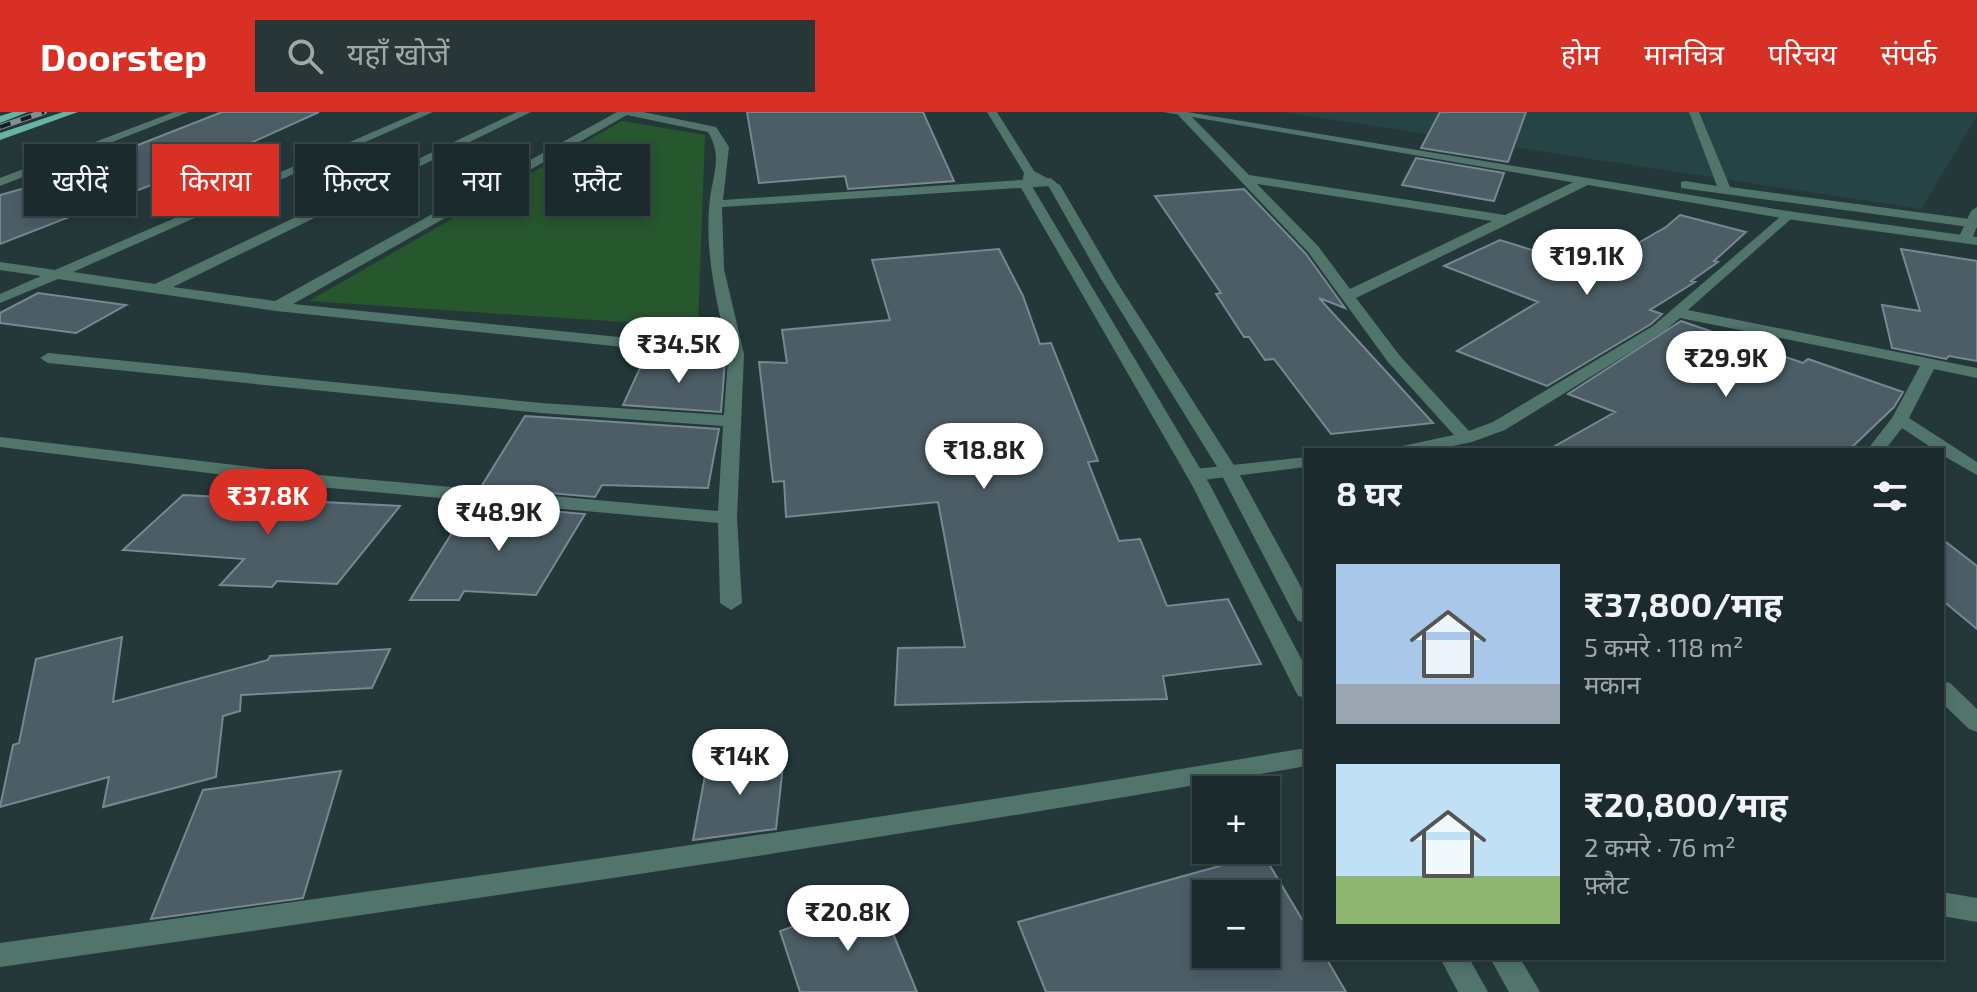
<!DOCTYPE html>
<html lang="hi">
<head>
<meta charset="utf-8">
<style>
  :root { --surface:#1b2a2c; --page:#283638; --text:#f1f3f6; --muted:#a0a7a9; --line:#394648; --accent:#d93025 }
  body { margin:0; font-family:"Exo 2","Noto Sans Devanagari",sans-serif; background:var(--page); color:var(--text); height:100vh; display:flex; flex-direction:column; font-size:30px; white-space:nowrap }
  * { box-sizing:border-box; margin:0 }
  p { font-size:26px; color:var(--muted) }
  .icon { flex:none; width:44px; height:44px; fill:none; stroke:currentColor; stroke-width:2; stroke-linecap:round; stroke-linejoin:round }
  .map { position:relative; flex:1; overflow:hidden }
  .side { position:absolute; left:1304px; top:336px; width:640px; height:512px; display:flex; flex-direction:column; background:var(--surface); border-radius:0px; box-shadow:0 4px 12px #0003,0 0 0 2px var(--line) }
  .side>* { flex:none }
  .guide { position:absolute; left:24px; top:32px; width:760px; height:72px; display:flex; gap:16px }
  .controls { position:absolute; left:1192px; top:664px; display:grid; gap:16px }
  .controls a { display:grid; place-items:center; width:88px; height:88px; border-radius:0px; background:var(--surface); box-shadow:0 4px 12px #0003,0 0 0 2px var(--line); font-size:40px }
  .price { position:absolute; translate:-50% -68px; padding:0 18px; border-radius:28px; background:#fff; color:#222; font-size:26px; line-height:52px; filter:drop-shadow(0 2px 4px #0008) }
  .price::after { content:''; position:absolute; left:50%; top:48px; width:24px; height:18px; margin-left:-12px; background:inherit; clip-path:polygon(0 0,100% 0,50% 100%) }
  .price.on { background:var(--accent); color:#fff }
  ul { padding:0; list-style:none }
  li { display:flex; align-items:center; gap:24px; height:200px; padding:0 32px }
  li span { display:grid; place-items:center; flex:none; width:224px; height:160px; border-radius:0px; color:#555 }
  li>.icon { margin-inline-start:auto }
  span .icon { width:96px; height:96px; fill:#fffc; stroke-width:1 }
  li b { font-size:34px }
  h2 { display:flex; justify-content:space-between; align-items:center; height:96px; padding:0 32px; font-size:34px }
  .tag { padding:0 28px; border-radius:0px; background:var(--surface); box-shadow:0 4px 12px #0003,0 0 0 2px var(--line); font-size:28px; line-height:72px }
  .tag.on { background:var(--accent); color:#fff }
  header { display:flex; align-items:center; gap:48px; box-sizing:border-box; height:112px; padding:0 40px; background:var(--accent); color:#fff }
  header strong { font-size:38px }
  nav { display:flex; gap:44px; margin-inline-start:auto; font-size:28px }
  .search { width:560px; height:72px; background:var(--page); display:flex; align-items:center; gap:20px; box-sizing:border-box; padding:0 28px; border-radius:0px; color:var(--muted); font-size:30px }
  .map>svg:first-child { display:block }
  .built { fill:#264446 }
  .green { fill:#26572d }
  .building { fill:#4c5d66; stroke:#768892; stroke-width:2; fill-rule:evenodd }
  .lines { fill:none; stroke-linecap:round; stroke-linejoin:round }
  .minor { fill:#51756b; fill-rule:evenodd }
  .tertiary { fill:#51756b; fill-rule:evenodd }
  .primary { fill:#67b4a0; fill-rule:evenodd }
  .rail-casing { stroke:#7f8f90; stroke-width:6 }
  .rail { stroke:#151e1e; stroke-width:4; stroke-dasharray:11; stroke-linecap:butt }
</style>
</head>
<body>
<header>
<strong>Doorstep</strong>
<div class="search"><svg class="icon" aria-label="search" viewBox="0 0 24 24"><circle cx="10" cy="10" r="6"/><path d="M15 15l6 6"/></svg>यहाँ खोजें</div>
<nav><a>होम</a><a>मानचित्र</a><a>परिचय</a><a>संपर्क</a></nav>
</header>
<div class="map">
<svg width="1977" height="880" viewBox="0 0 1977 880">
  <rect width="100%" height="100%" fill="#24383a"/>
  <path class="built" d="M 1282,0 L 1977,0 L 1977,4 L 1921,97 Z"/>
  <path class="green" d="M 622,9 L 705,23 L 698,215 L 309,189 Z"/>
  <path class="building" d="M 222,0 L 319,0 L 200,54 L 0,132 L 0,83 L 36,73 Z
    M 747,0 L 923,0 L 954,69 L 848,77 L 845,64 L 759,71 Z
    M 1440,0 L 1526,0 L 1508,50 L 1421,36 Z
    M 1416,46 L 1504,61 L 1494,89 L 1402,73 Z
    M 1244,77 L 1306,142 L 1345,196 L 1319,186 L 1433,311 L 1331,322 L 1274,247 L 1265,248 L 1249,225 L 1244,225 L 1216,182 L 1221,181 L 1155,84 Z
    M 1680,103 L 1746,120 L 1714,149 L 1718,150 L 1691,169 L 1695,170 L 1650,198 L 1662,202 L 1651,212 L 1547,274 L 1457,239 L 1538,190 L 1444,154 L 1500,128 L 1593,157 L 1666,115 Z
    M 999,137 L 1023,184 L 1040,232 L 1051,231 L 1098,349 L 1088,350 L 1119,429 L 1140,427 L 1167,494 L 1228,487 L 1261,552 L 1163,564 L 1167,587 L 895,593 L 898,536 L 965,535 L 938,390 L 786,405 L 784,369 L 773,370 L 759,250 L 787,251 L 782,218 L 890,208 L 872,148 Z
    M 1901,137 L 1977,149 L 1977,249 L 1949,244 L 1946,247 L 1892,236 L 1882,193 L 1920,199 Z
    M 38,181 L 126,193 L 76,221 L 0,211 L 0,201 Z
    M 1681,209 L 1803,251 L 1808,247 L 1903,280 L 1894,295 L 1849,338 L 1548,338 L 1615,300 L 1568,282 Z
    M 645,245 L 725,249 L 721,300 L 623,293 Z
    M 525,304 L 719,317 L 708,376 L 602,373 L 595,385 L 481,375 Z
    M 183,383 L 400,394 L 337,472 L 277,469 L 272,475 L 220,473 L 244,447 L 123,438 Z
    M 470,392 L 585,402 L 536,483 L 464,479 L 459,488 L 410,488 Z
    M 1942,427 L 1977,454 L 1977,517 L 1942,488 Z
    M 122,525 L 113,590 L 268,548 L 270,544 L 390,537 L 372,576 L 241,583 L 240,599 L 223,604 L 216,665 L 103,695 L 109,665 L 0,695 L 13,633 L 19,631 L 36,547 Z
    M 784,644 L 776,717 L 693,728 L 708,647 Z
    M 341,659 L 303,786 L 151,807 L 203,678 Z
    M 1263,742 L 1306,814 L 1306,846 L 1326,846 L 1346,880 L 1046,880 L 1018,810 ZM 1206,782 L 1266,782 L 1266,842 L 1206,842 Z
    M 878,785 L 917,880 L 800,880 L 780,819 Z"/>
  <g class="lines">
    <path class="minor" d="M 174,0 L 189,0 L 0,74 L 0,66 Z
      M 419,0 L 433,0 L 73,160 L 155,172 L 517,0 L 531,0 L 173,175 L 275,189 L 617,0 L 643,0 L 716,15 L 729,35 L 723,88 L 1050,66 L 1056,70 L 1050,74 L 722,95 L 724,157 L 744,242 L 737,406 L 742,491 L 731,498 L 720,491 L 718,411 L 319,375 L 0,335 L 0,325 L 319,363 L 718,399 L 723,314 L 541,301 L 48,251 L 40,246 L 48,241 L 541,291 L 724,303 L 728,246 L 276,199 L 58,167 L 0,191 L 0,182 L 41,164 L 0,158 L 0,150 L 55,158 ZM 627,3 L 708,20 C 722,43 714,60 710,86 C 704,137 716,187 727,236 L 293,192 Z
      M 1179,0 L 1187,0 L 1249,63 L 1505,103 L 1582,66 L 1590,66 L 1590,72 L 1356,186 L 1400,244 L 1469,319 L 1493,310 L 1653,214 L 1787,99 L 1792,100 L 1792,106 L 1688,198 L 1977,256 L 1977,266 L 1934,257 L 1909,306 L 1977,350 L 1977,363 L 1942,343 L 1942,338 L 1935,338 L 1902,316 L 1885,338 L 1867,338 L 1892,306 L 1920,254 L 1680,206 L 1663,220 L 1505,318 L 1472,330 L 1434,338 L 1399,338 L 1402,334 L 1454,323 L 1388,250 L 1308,140 L 1179,4 ZM 1257,72 L 1492,109 L 1350,177 L 1318,134 Z
      M 1977,95 L 1977,114 L 1972,127 L 1960,130 L 1958,127 L 1971,99 Z
      M 1306,345 L 1306,355 L 1195,369 L 1186,363 L 1195,357 Z
      M 1942,569 L 1950,571 L 1977,597 L 1977,620 L 1969,617 L 1942,591 Z
      M 1306,636 L 1306,654 C 872,730 436,793 0,855 L 0,831 C 436,770 872,710 1306,636 Z
      M 1942,780 L 1977,786 L 1977,810 L 1942,804 Z"/>
    <path class="tertiary" d="M 987,0 L 997,0 L 1034,59 L 1060,73 L 1115,167 L 1237,358 L 1306,484 L 1306,511 L 1298,509 L 1295,504 L 1219,358 L 1101,167 L 1049,75 L 1033,67 L 1033,76 L 1210,373 L 1306,556 L 1306,586 L 1298,584 L 1295,578 L 1192,373 L 1021,76 L 1024,61 Z
      M 1163,0 L 1187,0 L 1787,99 L 1977,125 L 1977,133 L 1787,107 Z
      M 1689,0 L 1699,0 L 1730,75 L 1977,108 L 1977,116 L 1681,76 L 1681,70 L 1685,69 L 1717,74 Z
      M 1440,846 L 1469,846 L 1488,880 L 1458,880 Z
      M 1490,846 L 1520,846 L 1540,880 L 1509,880 Z"/>
    <path class="primary" d="M 13,0 L 28,0 L 0,11 L 0,4 Z
      M 63,0 L 78,0 L 0,28 L 0,21 Z"/>
    <g class="rail-casing">
      <path id="rail" d="M 0,15 L 44,0"/>
    </g>
    <use href="#rail" class="rail"/>
  </g>
</svg>
<div class="controls">
<a>+</a>
<a>−</a>
</div>
<b class="price" style="left:1587px;top:185px">₹19.1K</b>
<b class="price" style="left:679px;top:273px">₹34.5K</b>
<b class="price" style="left:1726px;top:287px">₹29.9K</b>
<b class="price" style="left:984px;top:379px">₹18.8K</b>
<b class="price on" style="left:268px;top:425px">₹37.8K</b>
<b class="price" style="left:499px;top:441px">₹48.9K</b>
<b class="price" style="left:740px;top:685px">₹14K</b>
<b class="price" style="left:848px;top:841px">₹20.8K</b>
<div class="guide">
<a class="tag">खरीदें</a>
<a class="tag on">किराया</a>
<a class="tag">फ़िल्टर</a>
<a class="tag">नया</a>
<a class="tag">फ़्लैट</a>
</div>
<section class="side">
<h2>8 घर<svg class="icon" aria-label="filters" viewBox="0 0 24 24"><path d="M4 7h16M4 17h16"/><circle cx="9" cy="7" r="2"/><circle cx="15" cy="17" r="2"/></svg></h2>
<ul>
<li><span style="background:linear-gradient(#a9c7e8 75%,#9aa5b1 0)"><svg class="icon" aria-label="home" viewBox="0 0 24 24"><path d="M3 11l9-7 9 7M6 9v11h12V9"/></svg></span><div><b>₹37,800/माह</b><p>5 कमरे · 118 m²</p><p>मकान</p></div></li>
<li><span style="background:linear-gradient(#bfe0f5 70%,#8fb573 0)"><svg class="icon" aria-label="home" viewBox="0 0 24 24"><path d="M3 11l9-7 9 7M6 9v11h12V9"/></svg></span><div><b>₹20,800/माह</b><p>2 कमरे · 76 m²</p><p>फ़्लैट</p></div></li>
</ul>
</section>
</div>
</body>
</html>
